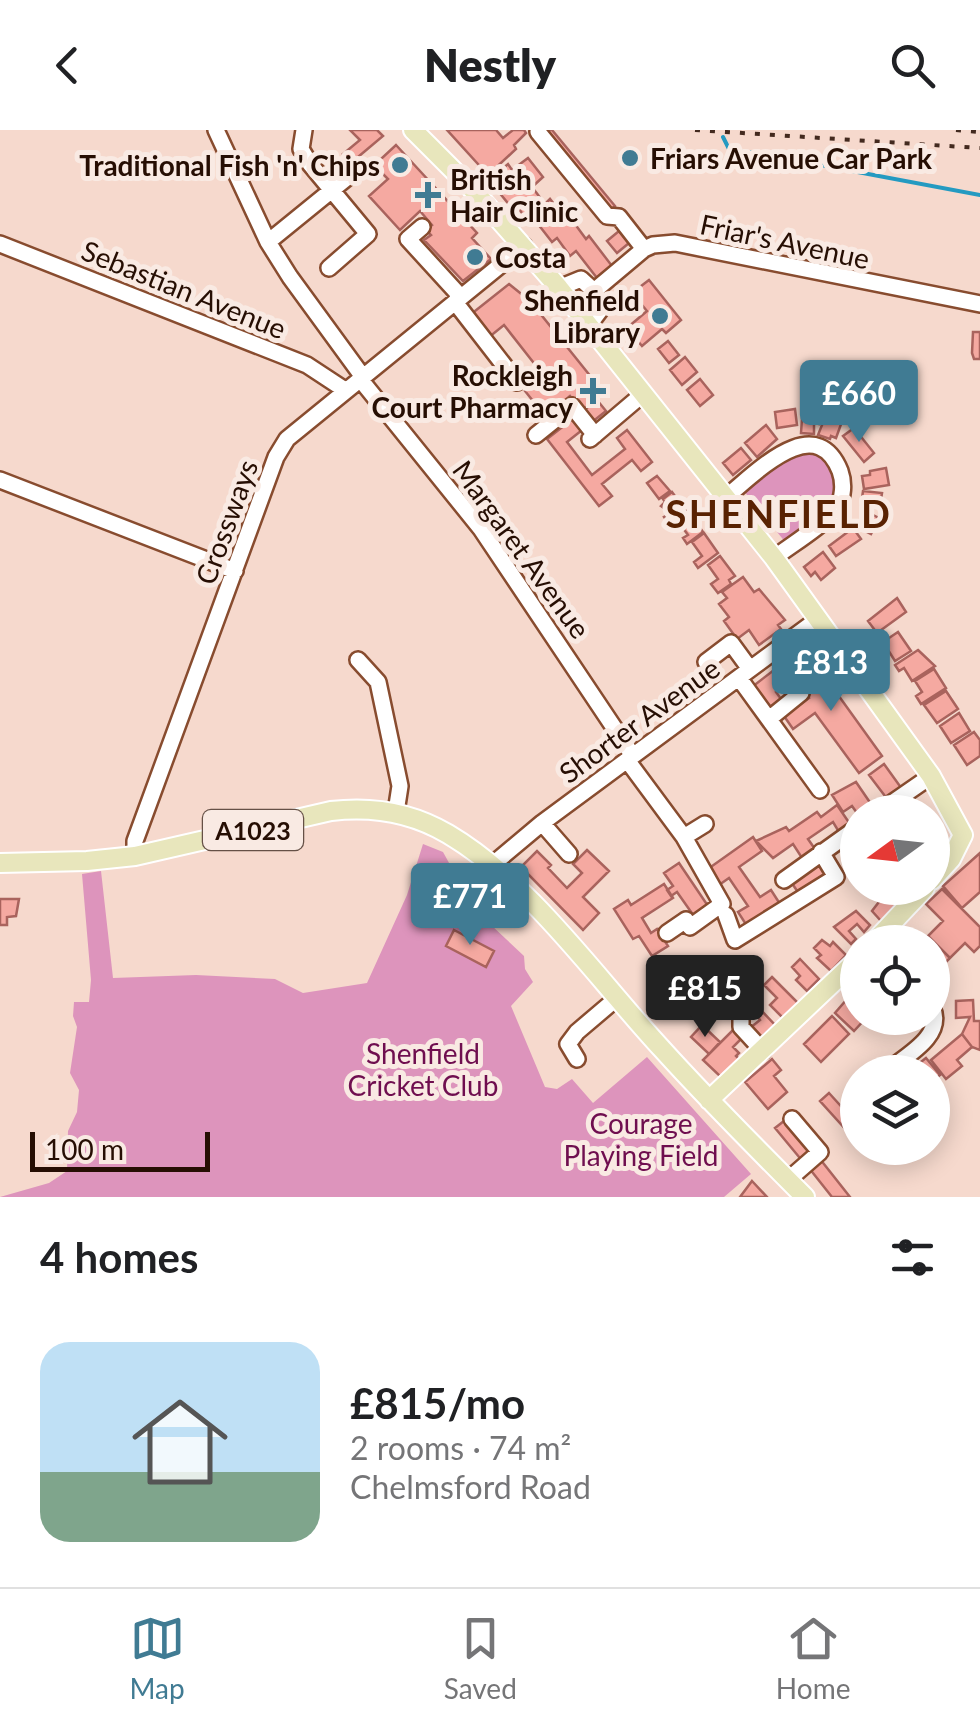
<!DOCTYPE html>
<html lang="en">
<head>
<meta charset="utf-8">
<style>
  :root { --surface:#fff; --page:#f2f2f2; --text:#202124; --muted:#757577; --line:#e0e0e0; --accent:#407b93 }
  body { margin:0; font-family:Lato,sans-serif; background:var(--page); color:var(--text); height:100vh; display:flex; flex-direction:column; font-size:38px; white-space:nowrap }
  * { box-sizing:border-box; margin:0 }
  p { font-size:32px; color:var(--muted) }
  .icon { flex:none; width:55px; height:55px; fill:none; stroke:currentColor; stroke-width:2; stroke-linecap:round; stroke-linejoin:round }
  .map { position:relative; height:1067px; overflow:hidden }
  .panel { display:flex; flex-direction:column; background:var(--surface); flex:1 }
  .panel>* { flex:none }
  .needle { width:65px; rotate:255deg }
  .fabs { position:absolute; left:840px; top:665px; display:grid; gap:20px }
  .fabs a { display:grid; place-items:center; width:110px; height:110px; border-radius:50%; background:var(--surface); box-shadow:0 5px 25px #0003; font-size:50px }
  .scale { position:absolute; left:30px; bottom:25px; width:180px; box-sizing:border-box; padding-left:10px; border:5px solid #260e03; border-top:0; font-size:28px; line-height:35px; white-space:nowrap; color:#260e03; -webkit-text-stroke:8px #f9eae3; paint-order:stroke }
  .price { position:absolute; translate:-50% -85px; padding:0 22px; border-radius:10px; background:var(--accent); color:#fff; font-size:32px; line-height:65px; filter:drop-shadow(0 2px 5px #0008) }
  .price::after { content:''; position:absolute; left:50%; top:60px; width:30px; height:22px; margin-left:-15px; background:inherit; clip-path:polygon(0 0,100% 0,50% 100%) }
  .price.selected { background:#222; color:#fff }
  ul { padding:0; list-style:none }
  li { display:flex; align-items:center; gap:30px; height:250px; padding:0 40px }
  li span { display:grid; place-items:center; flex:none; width:280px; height:200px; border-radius:30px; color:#555 }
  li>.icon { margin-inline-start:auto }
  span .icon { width:120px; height:120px; fill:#fffc; stroke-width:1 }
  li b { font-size:42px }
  h2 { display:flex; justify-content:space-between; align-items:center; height:120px; padding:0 40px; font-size:42px }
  header { display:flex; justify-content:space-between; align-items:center; height:130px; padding:0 40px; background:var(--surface); font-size:45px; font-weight:800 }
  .tabs { display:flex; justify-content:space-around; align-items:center; height:140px; border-top:2px solid var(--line); background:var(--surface); font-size:28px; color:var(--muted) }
  .tabs a { display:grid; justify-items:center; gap:5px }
  .tabs .selected { color:var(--accent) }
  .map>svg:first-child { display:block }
  .green { fill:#dd94bc }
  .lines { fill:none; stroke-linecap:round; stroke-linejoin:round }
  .stream { stroke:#249ac1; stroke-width:4 }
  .building { fill:#f5a9a1; stroke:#a9635d; stroke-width:2.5 }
  .minor-casing { stroke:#884c2f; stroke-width:20 }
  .major-casing { stroke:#fff; stroke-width:22 }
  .minor { stroke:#fff; stroke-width:15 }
  .major { stroke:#e8e6bc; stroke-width:18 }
  .rail { stroke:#432a1f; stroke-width:4; stroke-dasharray:5 10; stroke-linecap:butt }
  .poi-dot { fill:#407b93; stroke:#f9eae3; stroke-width:4 }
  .labels { text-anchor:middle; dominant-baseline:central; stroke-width:10; stroke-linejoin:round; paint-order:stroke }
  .shield { fill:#f9eae3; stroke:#655046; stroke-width:2.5 }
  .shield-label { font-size:25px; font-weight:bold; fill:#260e03 }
  .poi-label { font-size:28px; font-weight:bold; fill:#260e03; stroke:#f9eae3; text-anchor:start }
  .street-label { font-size:28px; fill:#260e03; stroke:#f9eae3 }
  .park-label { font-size:28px; fill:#6f0e4f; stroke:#f9eae3 }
  .district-label { font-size:38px; font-weight:bold; letter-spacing:2.5px; fill:#592202; stroke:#f9eae3 }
</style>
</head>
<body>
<header><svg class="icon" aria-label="back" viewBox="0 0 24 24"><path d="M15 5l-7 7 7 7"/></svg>Nestly<svg class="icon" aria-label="search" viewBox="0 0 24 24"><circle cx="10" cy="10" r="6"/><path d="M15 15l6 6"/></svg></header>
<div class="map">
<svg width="980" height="1067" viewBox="0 0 980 1067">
  <rect width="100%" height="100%" fill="#f6d9cd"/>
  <path class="green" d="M 801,319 L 824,325 L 839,344 L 834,375 L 786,413 L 743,360 L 782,328 Z
    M 423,714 L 443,722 L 475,780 L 524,826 L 525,839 L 533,852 L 511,876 L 545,957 L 557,959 L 572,949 L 593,973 L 647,927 L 751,1044 L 724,1067 L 0,1067 L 49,1053 L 67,1041 L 68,1001 L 77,982 L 79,960 L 70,943 L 77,897 L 73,886 L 74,872 L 89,872 L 91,850 L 82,744 L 101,741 L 113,848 L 196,845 L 275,849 L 303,863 L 367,853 L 407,765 Z"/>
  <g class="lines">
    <path class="stream" d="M 723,7 L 729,19 L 783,28 L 787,41
      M 783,28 L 980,65"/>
  </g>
  <path class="building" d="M 350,0 L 377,0 L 383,6 L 352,32 L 343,24 L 360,10 Z
    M 447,0 L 496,0 L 503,8 L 513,0 L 524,0 L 526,3 L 514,15 L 516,19 L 488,45 Z
    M 541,0 L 552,0 L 615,76 L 608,82 Z
    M 396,15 L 477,103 L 472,108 L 491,129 L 463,151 L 424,110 L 431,105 L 426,100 L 432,95 L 420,81 L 400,100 L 369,66 L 388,49 L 380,41 L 374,47 L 368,41 Z
    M 528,28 L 543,47 L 532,57 L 545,74 L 550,69 L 568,92 L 572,90 L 586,109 L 589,106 L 612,136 L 597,148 L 576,121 L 570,126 L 557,108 L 552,112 L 534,89 L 529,92 L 515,74 L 511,77 L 489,50 L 508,34 L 512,40 Z
    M 619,101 L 629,113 L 617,123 L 607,111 Z
    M 649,150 L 681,190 L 666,203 L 662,199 L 642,216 L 627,198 L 647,181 L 632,163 Z
    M 509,154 L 530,171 L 604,263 L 582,281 L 570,266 L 545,286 L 525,261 L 544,246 L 504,195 L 488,208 L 470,185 Z
    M 973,202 L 980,202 L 980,229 L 974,229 L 972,223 Z
    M 668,211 L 679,225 L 669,233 L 658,219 Z
    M 685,227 L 697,242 L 682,255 L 670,240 Z
    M 700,249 L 713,265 L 700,276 L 687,260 Z
    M 597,270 L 606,281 L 567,312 L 592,345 L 625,319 L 617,308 L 627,300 L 652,332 L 641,341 L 632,330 L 602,354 L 612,366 L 599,376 L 547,309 Z
    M 803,274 L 815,275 L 815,279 L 821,280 L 819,294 L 814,293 L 814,304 L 801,303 Z
    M 795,279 L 797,295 L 777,298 L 775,282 Z
    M 828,280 L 844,286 L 836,308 L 831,306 L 830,309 L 818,305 Z
    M 766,295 L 777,309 L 757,327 L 745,313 Z
    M 854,298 L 874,323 L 864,332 L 843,306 Z
    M 741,318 L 751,330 L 733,345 L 723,333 Z
    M 886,338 L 889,355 L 864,359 L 862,346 L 870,345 L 870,341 Z
    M 657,346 L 670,361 L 659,369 L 647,353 Z
    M 863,361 L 882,363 L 880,376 L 861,375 Z
    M 672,362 L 686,381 L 669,394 L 664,387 L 671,383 L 661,376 L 665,372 L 663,369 Z
    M 688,381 L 703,402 L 687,414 L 683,408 L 688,405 L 680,394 L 684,391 L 680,387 Z
    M 867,382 L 879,388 L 871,404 L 859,398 Z
    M 853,398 L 861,409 L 836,426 L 829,416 Z
    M 704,403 L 718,423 L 698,438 L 694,432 L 702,426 L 692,412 Z
    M 823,422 L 835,438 L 821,450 L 815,442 L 811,446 L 804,437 Z
    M 720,426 L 735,446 L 729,450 L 731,454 L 718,463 L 711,454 L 718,449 L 708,435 Z
    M 743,447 L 754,462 L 759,459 L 785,490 L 778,495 L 781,499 L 759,515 L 749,500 L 737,509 L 724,491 L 729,487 L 719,474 L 727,468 L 722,462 Z
    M 897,468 L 906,482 L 877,503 L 868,491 Z
    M 898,502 L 911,521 L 895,531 L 883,512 Z
    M 805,519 L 882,626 L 859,643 L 815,583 L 793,599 L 784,586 L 809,568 L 804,562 L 809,558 L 789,530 Z
    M 918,520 L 935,536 L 912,551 L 904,538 L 899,541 L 895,535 Z
    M 934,539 L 946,558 L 921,574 L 916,566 L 922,562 L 915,551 Z
    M 774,540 L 785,555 L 776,562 L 781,569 L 769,578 L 752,557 Z
    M 946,561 L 958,579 L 937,593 L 924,575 Z
    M 959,583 L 970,601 L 951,613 L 940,596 Z
    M 974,602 L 980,610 L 980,626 L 967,635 L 954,615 Z
    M 884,634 L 902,659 L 888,670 L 869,645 Z
    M 856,652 L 871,674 L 857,683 L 852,676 L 843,682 L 832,665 Z
    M 837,675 L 850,694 L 839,702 L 833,692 L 808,709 L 817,722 L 804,731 L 793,714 L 773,728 L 756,711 L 786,697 L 789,701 L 817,682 L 821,687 Z
    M 753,707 L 762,721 L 739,737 L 760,767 L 771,760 L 780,774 L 747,796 L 738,782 L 748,776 L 729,748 L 709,762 L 698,746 Z
    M 587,720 L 609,741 L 583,767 L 599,783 L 583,800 L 521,737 L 537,721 L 551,735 L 548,738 L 567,758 L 582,743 L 573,734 Z
    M 980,723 L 980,762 L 962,778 L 943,756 Z
    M 820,732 L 829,746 L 800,765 L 791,752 Z
    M 679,733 L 710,779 L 696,789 L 677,762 L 671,766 L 667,760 L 673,756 L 664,743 Z
    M 664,754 L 673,768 L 642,788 L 651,803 L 657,799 L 668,816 L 652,826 L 639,806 L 633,809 L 614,779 L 628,770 L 631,775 Z
    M 881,758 L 910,760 L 881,791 L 872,781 L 885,764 Z
    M 942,759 L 980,797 L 980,816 L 974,822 L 965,813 L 950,828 L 928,806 L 943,791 L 926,774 Z
    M 0,769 L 19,769 L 16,786 L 7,787 L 7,795 L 0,795 Z
    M 856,781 L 870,795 L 864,802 L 857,794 L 849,801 L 856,809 L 851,814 L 834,797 Z
    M 454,800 L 494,821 L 486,837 L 446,816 Z
    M 930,808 L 950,828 L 944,834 L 935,826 L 932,829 L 932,812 L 925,812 Z
    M 822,810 L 830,816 L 833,812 L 846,825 L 831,841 L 817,828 L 821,825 L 814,818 Z
    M 800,829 L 819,849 L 807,861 L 796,850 L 800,846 L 792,837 Z
    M 738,840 L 761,864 L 753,871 L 737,853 L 723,866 L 727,872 L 722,876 L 711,865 Z
    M 772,847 L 798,873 L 783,888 L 770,875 L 777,868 L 764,855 Z
    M 855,860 L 858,888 L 866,888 L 854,901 L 835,883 Z
    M 973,870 L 974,891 L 980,891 L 980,920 L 972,917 L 962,904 L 970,887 L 956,888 L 956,871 Z
    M 760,879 L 775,895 L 759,909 L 750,898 L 760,890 L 755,883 Z
    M 832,886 L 849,904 L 821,932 L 804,914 Z
    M 702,895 L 720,912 L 709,924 L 691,907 Z
    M 735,898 L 744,906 L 733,917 L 739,923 L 736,926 L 740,930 L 722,948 L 703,930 Z
    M 962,904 L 972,917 L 957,930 L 962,936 L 946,949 L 931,930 Z
    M 926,928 L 940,945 L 932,951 L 932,942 L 908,942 Z
    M 772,929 L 781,940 L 774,946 L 787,962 L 768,979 L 745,952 Z
    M 829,963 L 857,994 L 848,1002 L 820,971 Z
    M 784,991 L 813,1025 L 804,1033 L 775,998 Z
    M 820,1029 L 850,1067 L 832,1067 L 809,1038 Z
    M 752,1051 L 767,1067 L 740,1067 Z"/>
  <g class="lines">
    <g class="minor-casing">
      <path id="minor" d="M 216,0 L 268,112 L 290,147 L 363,247
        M 304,0 L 301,19 L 310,34 L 368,104 L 329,138
        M 538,2 L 607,86 L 619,87 L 644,119
        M 422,97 L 408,109 L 461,167
        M 268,112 L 359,38
        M 0,114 L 307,235 L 345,260
        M 559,158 L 581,149 L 594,161 L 601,179 L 589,195
        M 594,161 L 644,119 L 653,115 L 675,113 L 980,174
        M 455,172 L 517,252
        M 360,249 L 481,399 L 633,626
        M 536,305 L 572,276 L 595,305
        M 590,309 L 643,264
        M 0,350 L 235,441
        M 726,367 C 754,345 815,279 840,341 C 844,352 844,368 836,379 C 824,395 791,415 774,428
        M 358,530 L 378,552 L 400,656 L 396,682
        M 706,532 L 731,513 L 750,539
        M 739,548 L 820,660
        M 769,589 L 801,563 L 799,553 L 778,520
        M 627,630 L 684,707 L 722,774 L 690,797 L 686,790 L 667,803
        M 879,682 L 931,646
        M 542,693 L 569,724
        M 684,707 L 705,694
        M 135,726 L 135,711 L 276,327 L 287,309 L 524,116
        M 492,735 L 542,693 L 818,489
        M 784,750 L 858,697
        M 726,785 L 735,810 L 836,747 L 821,722
        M 734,869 L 741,883 L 741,897 L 763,921
        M 577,929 L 568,914 L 577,902 L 617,868
        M 886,942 C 907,925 945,906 932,877
        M 788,1050 L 820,1022 L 792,989"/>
    </g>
    <g class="major-casing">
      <path id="major" d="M 413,0 L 474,61 L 559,158 L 774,428 L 931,646 L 963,705 L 951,729 L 932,750
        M 0,733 L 87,731 L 135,726 L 331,681 C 373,676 411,682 448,704 C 531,753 597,849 662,919 C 708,970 756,1018 805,1067
        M 874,812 L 925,758
        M 709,970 L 858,829"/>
    </g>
    <use href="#minor" class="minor"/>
    <use href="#major" class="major"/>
    <path class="rail" d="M 695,0 L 980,18
      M 956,0 L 980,2"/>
  </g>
  <g class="poi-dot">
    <circle cx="630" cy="28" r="10"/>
    <circle cx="400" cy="35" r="10"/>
    <path d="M423 50h10v10h10v10h-10v10h-10v-10h-10v-10h10z"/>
    <circle cx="475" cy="127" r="10"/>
    <circle cx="660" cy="186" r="10"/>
    <path d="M588 246h10v10h10v10h-10v10h-10v-10h-10v-10h10z"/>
  </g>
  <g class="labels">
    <rect class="shield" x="203" y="680" width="100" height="40" rx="8"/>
    <g class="shield-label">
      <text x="253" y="700">A1023</text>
    </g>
    <g class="poi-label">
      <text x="650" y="28">Friars Avenue Car Park</text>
      <text x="380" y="35" text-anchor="end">Traditional Fish 'n' Chips</text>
      <text x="450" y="49">British<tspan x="450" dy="32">Hair Clinic</tspan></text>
      <text x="495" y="127">Costa</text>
      <text x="640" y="170" text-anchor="end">Shenfield<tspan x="640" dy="32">Library</tspan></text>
      <text x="573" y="245" text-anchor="end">Rockleigh<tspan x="573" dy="32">Court Pharmacy</tspan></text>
    </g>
    <g class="street-label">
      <text transform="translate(785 111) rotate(12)">Friar's Avenue</text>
      <text transform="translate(184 159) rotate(22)">Sebastian Avenue</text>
      <text transform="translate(226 392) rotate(-70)">Crossways</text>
      <text transform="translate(522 419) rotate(54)">Margaret Avenue</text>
      <text transform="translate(639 590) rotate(-36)">Shorter Avenue</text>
    </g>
    <g class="park-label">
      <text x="423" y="923">Shenfield<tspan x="423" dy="32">Cricket Club</tspan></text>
      <text x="641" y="993">Courage<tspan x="641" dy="32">Playing Field</tspan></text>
    </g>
    <g class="district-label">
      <text x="779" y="383">SHENFIELD</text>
    </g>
  </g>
</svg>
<div class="fabs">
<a><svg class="needle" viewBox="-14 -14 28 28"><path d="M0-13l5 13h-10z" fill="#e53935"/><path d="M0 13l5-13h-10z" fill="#757577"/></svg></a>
<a><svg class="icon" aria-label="locate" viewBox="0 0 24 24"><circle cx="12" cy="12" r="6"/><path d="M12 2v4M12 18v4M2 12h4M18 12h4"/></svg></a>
<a><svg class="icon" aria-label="layers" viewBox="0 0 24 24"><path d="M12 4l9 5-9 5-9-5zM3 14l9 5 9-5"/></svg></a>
</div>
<div class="scale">100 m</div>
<b class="price" style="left:859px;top:315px">£660</b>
<b class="price" style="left:831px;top:584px">£813</b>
<b class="price" style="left:470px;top:818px">£771</b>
<b class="price selected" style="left:705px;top:910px">£815</b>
</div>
<section class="panel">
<h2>4 homes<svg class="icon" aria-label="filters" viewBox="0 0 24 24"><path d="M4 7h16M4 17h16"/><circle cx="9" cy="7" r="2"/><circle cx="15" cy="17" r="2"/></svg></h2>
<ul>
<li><span style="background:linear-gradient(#bfe0f5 65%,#7fa58c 0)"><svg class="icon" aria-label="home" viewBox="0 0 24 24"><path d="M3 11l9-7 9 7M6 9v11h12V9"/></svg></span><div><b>£815/mo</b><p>2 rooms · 74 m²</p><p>Chelmsford Road</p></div></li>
</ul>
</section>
<nav class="tabs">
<a class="selected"><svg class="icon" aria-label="map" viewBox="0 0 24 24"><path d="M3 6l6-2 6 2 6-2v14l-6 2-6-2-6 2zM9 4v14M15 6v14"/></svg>Map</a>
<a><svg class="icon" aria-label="saved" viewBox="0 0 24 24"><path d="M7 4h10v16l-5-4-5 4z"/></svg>Saved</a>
<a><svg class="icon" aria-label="home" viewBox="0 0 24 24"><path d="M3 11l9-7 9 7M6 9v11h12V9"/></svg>Home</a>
</nav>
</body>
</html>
